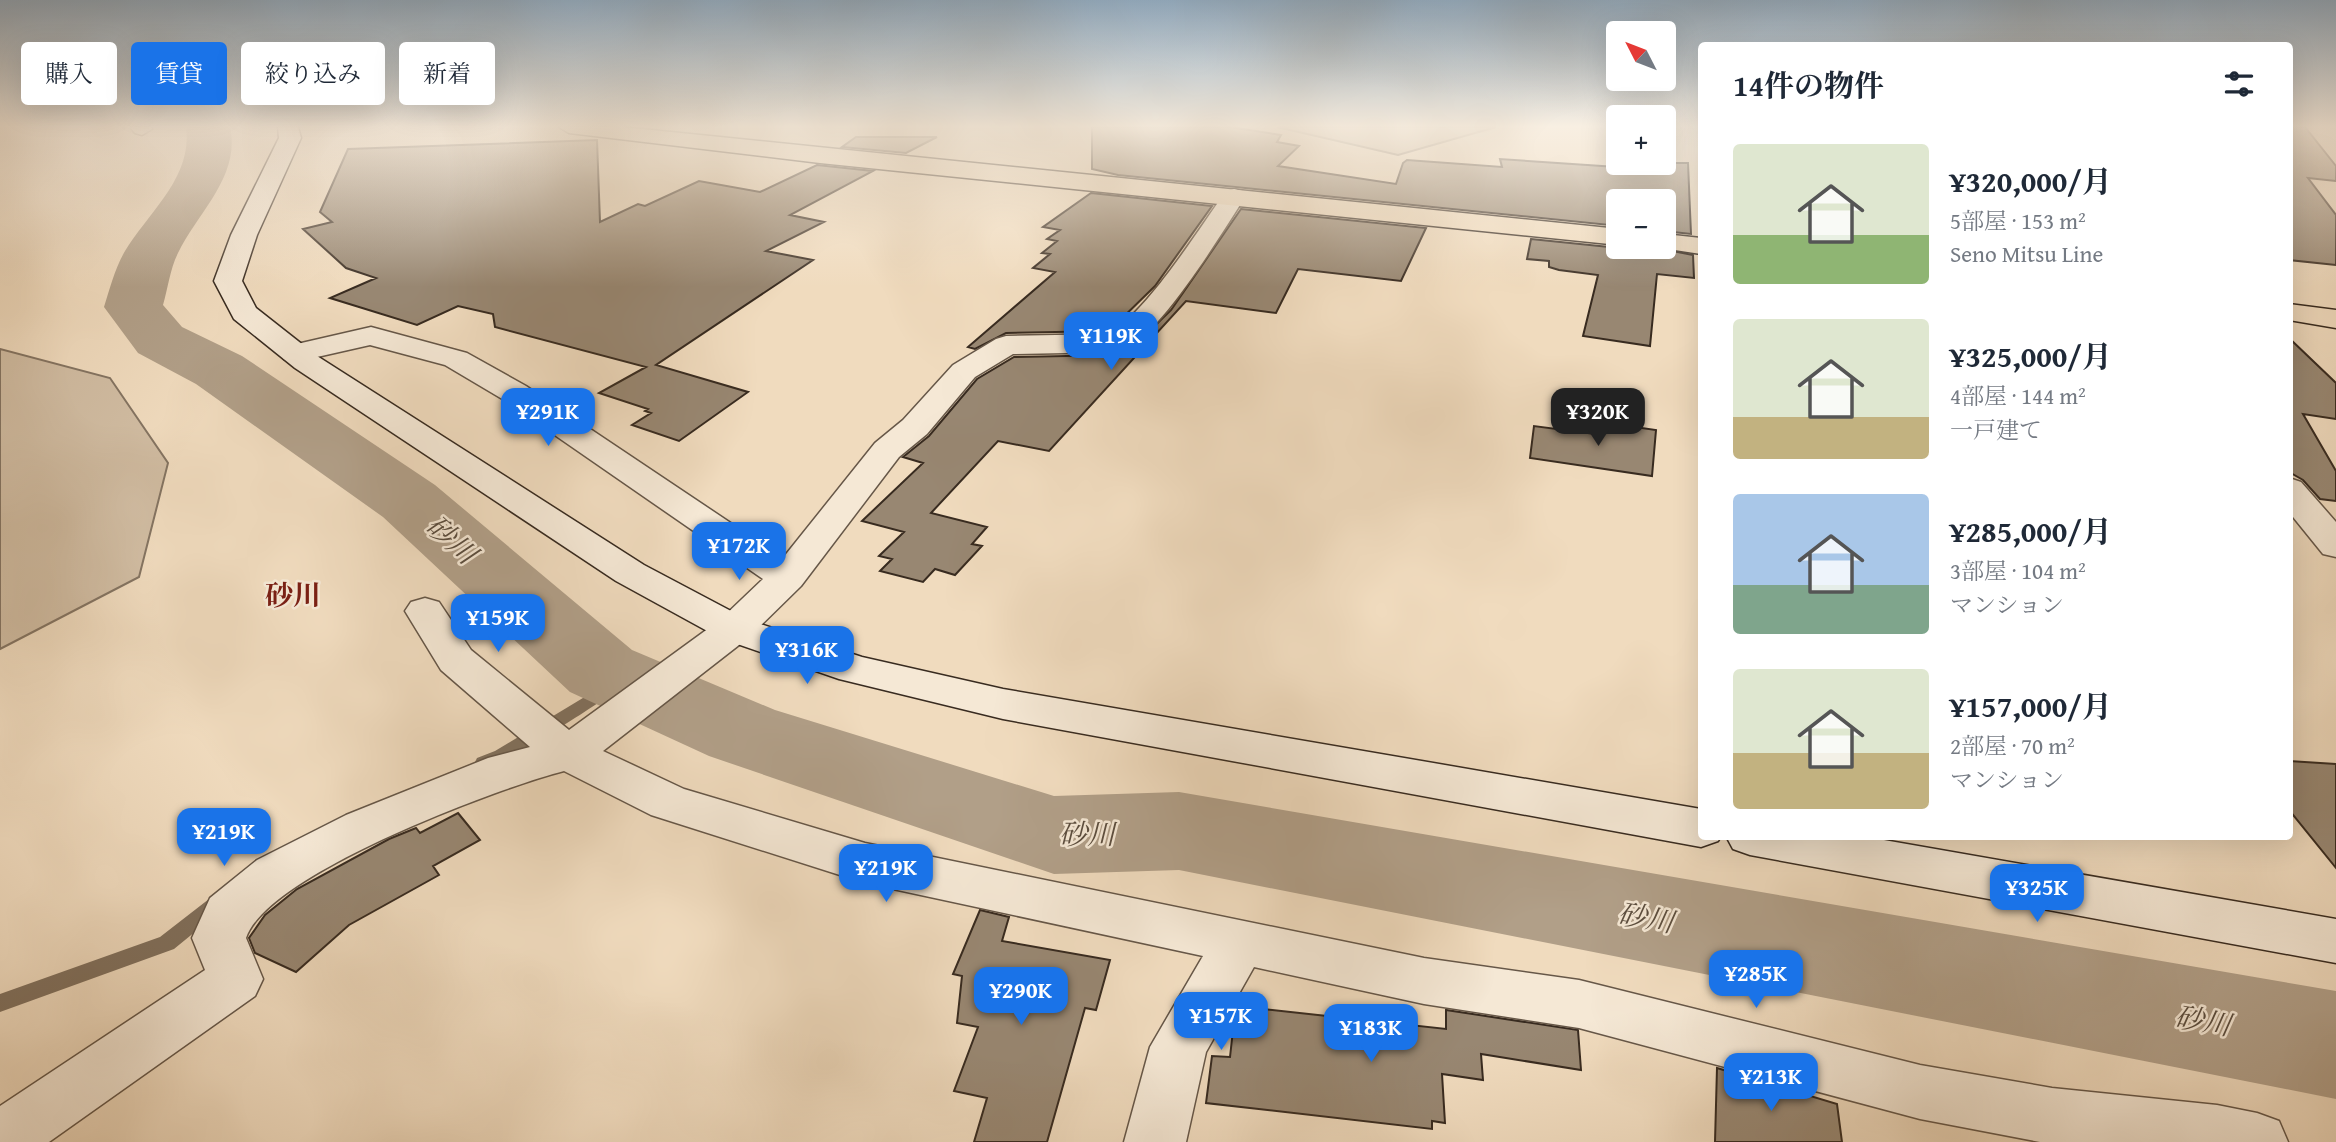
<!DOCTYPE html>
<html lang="ja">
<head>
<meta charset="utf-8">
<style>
  :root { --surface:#fff; --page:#f2f2f3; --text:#1f2937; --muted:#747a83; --accent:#1a73e8 }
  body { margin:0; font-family:"Gentium Book Plus","Noto Serif JP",serif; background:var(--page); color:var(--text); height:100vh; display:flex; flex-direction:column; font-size:26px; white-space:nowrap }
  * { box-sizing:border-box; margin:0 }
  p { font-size:23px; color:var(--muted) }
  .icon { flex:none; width:38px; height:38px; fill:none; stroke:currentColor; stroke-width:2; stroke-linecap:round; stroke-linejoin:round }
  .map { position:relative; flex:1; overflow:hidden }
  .drawer { position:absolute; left:1698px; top:42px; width:595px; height:798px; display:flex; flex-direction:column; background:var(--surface); border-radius:7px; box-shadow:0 7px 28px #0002 }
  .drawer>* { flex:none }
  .banner { position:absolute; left:21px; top:42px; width:665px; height:63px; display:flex; gap:14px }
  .needle { width:46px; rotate:312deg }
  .controls { position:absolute; left:1606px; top:21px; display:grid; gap:14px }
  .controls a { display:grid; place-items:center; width:70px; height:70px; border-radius:7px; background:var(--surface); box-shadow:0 7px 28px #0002; font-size:35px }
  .price { position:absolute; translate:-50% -60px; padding:0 16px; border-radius:14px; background:var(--accent); color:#fff; font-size:23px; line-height:46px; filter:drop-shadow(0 2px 4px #0008) }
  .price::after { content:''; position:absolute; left:50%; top:42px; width:21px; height:16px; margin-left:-10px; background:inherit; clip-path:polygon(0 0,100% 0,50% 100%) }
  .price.on { background:#222; color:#fff }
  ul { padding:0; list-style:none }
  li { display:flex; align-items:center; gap:21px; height:175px; padding:0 35px }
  li span { display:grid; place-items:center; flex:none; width:196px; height:140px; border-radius:7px; color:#555 }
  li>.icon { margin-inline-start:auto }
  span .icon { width:84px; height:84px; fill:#fffc; stroke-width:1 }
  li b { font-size:30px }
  h2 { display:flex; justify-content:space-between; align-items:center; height:84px; padding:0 35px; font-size:30px }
  .pill { padding:0 24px; border-radius:7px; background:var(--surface); box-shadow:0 7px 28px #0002; font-size:24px; line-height:63px }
  .pill.on { background:var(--accent); color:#fff }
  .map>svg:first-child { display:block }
  .green { fill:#d1bda3; stroke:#847462; stroke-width:2 }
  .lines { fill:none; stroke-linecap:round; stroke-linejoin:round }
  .stream { fill:#81715e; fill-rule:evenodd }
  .river { fill:#b19f88; fill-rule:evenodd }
  .building { fill:#988772; stroke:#382b20; stroke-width:2 }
  .street-casing { stroke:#665748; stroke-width:3 }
  .secondary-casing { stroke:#382b20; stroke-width:3 }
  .primary-casing { stroke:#382b20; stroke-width:3 }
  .street { fill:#f5e8d5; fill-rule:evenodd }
  .secondary { fill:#f5e8d5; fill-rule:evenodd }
  .primary { fill:#f0dbbe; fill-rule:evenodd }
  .labels { text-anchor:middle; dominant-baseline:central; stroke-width:5; stroke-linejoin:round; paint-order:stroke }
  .water-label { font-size:28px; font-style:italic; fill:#5c4e3f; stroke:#f5e8d5 }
  .neighbourhood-label { font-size:28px; font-weight:bold; fill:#7a1f14; stroke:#f5e8d5 }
</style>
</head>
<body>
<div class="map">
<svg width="2336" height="1142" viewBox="0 0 2336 1142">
  <rect width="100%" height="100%" fill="#f0dbbe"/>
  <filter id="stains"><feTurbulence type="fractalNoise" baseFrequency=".00286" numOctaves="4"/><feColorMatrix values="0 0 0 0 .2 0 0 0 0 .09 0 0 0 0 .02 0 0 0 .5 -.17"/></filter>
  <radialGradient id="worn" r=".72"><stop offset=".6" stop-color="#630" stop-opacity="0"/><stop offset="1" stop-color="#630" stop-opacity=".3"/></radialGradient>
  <path class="green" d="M 1277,127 L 1496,127 L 1398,155 Z
    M 0,349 L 110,378 L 168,463 L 139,577 L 0,649 Z"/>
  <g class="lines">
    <path class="stream" d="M 621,675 L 627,676 L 629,680 L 627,684 C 603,699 498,773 477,766 L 475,762 L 477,758 L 495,751 Z
      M 216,896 L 223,899 L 225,904 L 223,909 L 174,949 L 0,1012 L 0,994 L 160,937 L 209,899 Z"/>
    <path class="river" d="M 186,127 L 230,127 C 241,176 198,212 178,253 C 170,269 168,288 163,305 L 182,327 L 242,356 L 435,485 L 632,650 L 775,710 L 1054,796 L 1179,792 L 2336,991 L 2336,1099 L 1179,870 L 1054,874 L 709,756 L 570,692 L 383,517 L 196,384 L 138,353 L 104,307 C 110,288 115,268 125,251 C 149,212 193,177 186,127 Z"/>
  </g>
  <path class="building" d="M 1092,127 L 1230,127 L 1281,135 L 1277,142 L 1299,146 L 1278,166 L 1396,184 L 1403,163 L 1407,160 L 1502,167 L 1500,159 L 1632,168 L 1650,168 L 1649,163 L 1688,163 L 1691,234 L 1664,231 L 1664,201 L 1619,201 L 1619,226 L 1118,175 L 1092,169 Z
    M 2289,127 L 2305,127 L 2336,166 L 2336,181 L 2308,178 L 2336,215 L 2336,265 L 2289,260 Z
    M 856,137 L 937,137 L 906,153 L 842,147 Z
    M 597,140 L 600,222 L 638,204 L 645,206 L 699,181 L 760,192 L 817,165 L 873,171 L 790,215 L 824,222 L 766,251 L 813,260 L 656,365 L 748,392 L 679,441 L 632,425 L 651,413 L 645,411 L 648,409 L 599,393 L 646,367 L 495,327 L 493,314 L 458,306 L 417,325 L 330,298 L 376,278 L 346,268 L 303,229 L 332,222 L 320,212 L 348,149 Z
    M 1091,193 L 1212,206 L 1155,286 L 1109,331 L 1006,333 L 975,349 L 968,347 L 1055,272 L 1033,268 L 1050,254 L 1042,253 L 1057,241 L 1047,239 L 1060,230 L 1043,227 Z
    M 1241,209 L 1426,228 L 1401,281 L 1298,269 L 1276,313 L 1186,301 L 1049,451 L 998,441 L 931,513 L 987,527 L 972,544 L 982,546 L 955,575 L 935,569 L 923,582 L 880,571 L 892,559 L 879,556 L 904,532 L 862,521 L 923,463 L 903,457 L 929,436 L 977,379 L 1014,357 L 1117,355 L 1134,346 L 1171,310 Z
    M 1531,239 L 1619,248 L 1652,247 L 1693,255 L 1694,278 L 1657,274 L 1650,346 L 1583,336 L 1598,275 L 1559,270 L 1549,267 L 1549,261 L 1527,259 Z
    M 2289,338 L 2336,383 L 2336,419 L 2303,414 L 2336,471 L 2336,501 L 2320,499 L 2303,480 L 2289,472 Z
    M 1621,425 L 1656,430 L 1652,476 L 1530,458 L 1534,426 L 1602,435 L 1603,430 L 1609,431 L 1610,426 L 1621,428 Z
    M 2289,761 L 2336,764 L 2336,868 L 2289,810 Z
    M 458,813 L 480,840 L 433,866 L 439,875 L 349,925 L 296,972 L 255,953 L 249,938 L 265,915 L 297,889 L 389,839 L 416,828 L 420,833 Z
    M 980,910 L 1009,917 L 1002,941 L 1110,960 L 1096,1010 L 1085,1008 L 1047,1142 L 974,1142 L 987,1098 L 954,1091 L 978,1027 L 957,1023 L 962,976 L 953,974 Z
    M 1263,1009 L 1446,1029 L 1446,1010 L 1578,1030 L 1581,1070 L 1481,1054 L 1483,1080 L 1442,1074 L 1445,1123 L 1432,1121 L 1432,1129 L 1206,1103 L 1212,1056 L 1230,1057 L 1234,1021 L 1263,1024 Z
    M 1717,1068 L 1837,1104 L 1842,1142 L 1715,1142 Z"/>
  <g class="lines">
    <g class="street-casing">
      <path id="street" d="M 130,127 L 151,127 L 152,129 L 142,135 L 135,133 Z
        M 1234,189 L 1242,191 L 1246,196 C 1221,233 1158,342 1117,352 L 1013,354 L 975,377 L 927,434 L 899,457 L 801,586 L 748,638 L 603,751 L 684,789 L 865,843 L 1424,958 L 1579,980 L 1920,1065 L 2052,1088 L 2217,1105 L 2257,1113 L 2279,1121 L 2288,1142 L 2040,1142 L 1920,1119 L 1579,1028 L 1424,1004 L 1254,967 L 1206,1052 L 1186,1142 L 1124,1142 L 1150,1047 L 1203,956 L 865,883 L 651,815 L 564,771 C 498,788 267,874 246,938 L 263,979 L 255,996 L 49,1142 L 0,1142 L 0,1106 L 205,970 L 192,938 L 210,898 L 257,860 L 346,815 L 488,758 L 530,747 L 441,670 L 405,611 L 411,602 L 425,598 L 439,602 L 471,650 L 569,730 L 720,620 L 763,579 L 504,400 L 445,365 L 370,345 L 295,362 L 284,359 L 280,353 L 284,347 L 371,327 L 467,353 L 526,386 L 783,558 L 875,443 L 903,420 L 953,365 L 996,339 L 1006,336 L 1110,334 C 1150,307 1197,232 1226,191 Z
        M 2289,478 L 2301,482 L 2336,522 L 2336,557 L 2323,554 L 2289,512 Z"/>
    </g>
    <g class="secondary-casing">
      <path id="secondary" d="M 278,127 L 298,127 L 301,138 L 257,235 L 242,281 L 256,308 L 317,356 L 644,565 L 748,620 L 862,657 L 1003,689 L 1701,809 L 1701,836 L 1721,836 L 1718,841 L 1701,847 L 1003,719 L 839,679 L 720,638 L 616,581 L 295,368 L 234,319 L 214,281 L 231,235 L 279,138 Z
        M 1726,836 L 1861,836 L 2336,919 L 2336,963 L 1750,855 L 1733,849 Z"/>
    </g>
    <g class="primary-casing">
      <path id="primary" d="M 559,127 L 622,127 L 1619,229 L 1619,245 L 820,163 L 569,133 Z
        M 1664,234 L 1701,238 L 1701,254 L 1655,247 L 1664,247 Z
        M 2289,304 L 2336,310 L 2336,328 L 2289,320 Z"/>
    </g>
    <use href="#street" class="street"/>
    <use href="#secondary" class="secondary"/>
    <use href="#primary" class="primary"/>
  </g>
  <linearGradient id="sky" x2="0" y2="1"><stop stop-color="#92acc2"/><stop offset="0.44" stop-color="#f8efe2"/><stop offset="1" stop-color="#f8efe2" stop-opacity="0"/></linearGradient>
  <rect width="2336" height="287" fill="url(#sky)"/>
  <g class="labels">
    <g class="water-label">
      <text transform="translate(452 539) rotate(42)">砂川</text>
      <text x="1087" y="833">砂川</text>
      <text transform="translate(1646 917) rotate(10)">砂川</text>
      <text transform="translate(2203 1020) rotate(10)">砂川</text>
    </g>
    <g class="neighbourhood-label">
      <text x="293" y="594">砂川</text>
    </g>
  </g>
  <rect width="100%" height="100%" filter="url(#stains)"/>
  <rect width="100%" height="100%" fill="url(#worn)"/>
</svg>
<div class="controls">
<a><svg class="needle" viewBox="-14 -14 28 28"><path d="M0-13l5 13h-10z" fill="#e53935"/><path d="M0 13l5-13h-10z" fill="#747a83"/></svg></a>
<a>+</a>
<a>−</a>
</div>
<b class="price" style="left:1111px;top:372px">¥119K</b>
<b class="price" style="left:548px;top:448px">¥291K</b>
<b class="price on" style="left:1598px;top:448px">¥320K</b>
<b class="price" style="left:739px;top:582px">¥172K</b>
<b class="price" style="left:498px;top:654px">¥159K</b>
<b class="price" style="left:807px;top:686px">¥316K</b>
<b class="price" style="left:224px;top:868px">¥219K</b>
<b class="price" style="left:886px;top:904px">¥219K</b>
<b class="price" style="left:2037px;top:924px">¥325K</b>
<b class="price" style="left:1756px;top:1010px">¥285K</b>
<b class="price" style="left:1021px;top:1027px">¥290K</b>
<b class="price" style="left:1221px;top:1052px">¥157K</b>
<b class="price" style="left:1371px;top:1064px">¥183K</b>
<b class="price" style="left:1771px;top:1113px">¥213K</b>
<div class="banner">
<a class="pill">購入</a>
<a class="pill on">賃貸</a>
<a class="pill">絞り込み</a>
<a class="pill">新着</a>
</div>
<section class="drawer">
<h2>14件の物件<svg class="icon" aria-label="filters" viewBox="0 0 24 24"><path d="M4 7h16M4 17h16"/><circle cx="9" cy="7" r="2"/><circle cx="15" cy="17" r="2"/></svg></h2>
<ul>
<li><span style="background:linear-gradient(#dfe7d0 65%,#8fb573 0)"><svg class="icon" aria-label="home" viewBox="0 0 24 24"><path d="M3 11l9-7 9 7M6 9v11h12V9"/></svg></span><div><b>¥320,000/月</b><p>5部屋 · 153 m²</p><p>Seno Mitsu Line</p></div></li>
<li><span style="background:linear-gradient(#dfe7d0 70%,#c2b280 0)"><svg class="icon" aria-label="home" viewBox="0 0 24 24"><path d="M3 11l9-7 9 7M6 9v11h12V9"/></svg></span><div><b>¥325,000/月</b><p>4部屋 · 144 m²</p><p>一戸建て</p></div></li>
<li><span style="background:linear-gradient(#a9c7e8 65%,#7fa58c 0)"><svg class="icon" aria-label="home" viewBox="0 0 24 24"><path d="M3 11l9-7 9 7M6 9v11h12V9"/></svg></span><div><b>¥285,000/月</b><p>3部屋 · 104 m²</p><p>マンション</p></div></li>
<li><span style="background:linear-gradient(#dfe7d0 60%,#c2b280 0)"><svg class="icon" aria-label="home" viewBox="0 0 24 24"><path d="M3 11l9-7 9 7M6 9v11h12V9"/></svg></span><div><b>¥157,000/月</b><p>2部屋 · 70 m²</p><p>マンション</p></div></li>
</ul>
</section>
</div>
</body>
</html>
